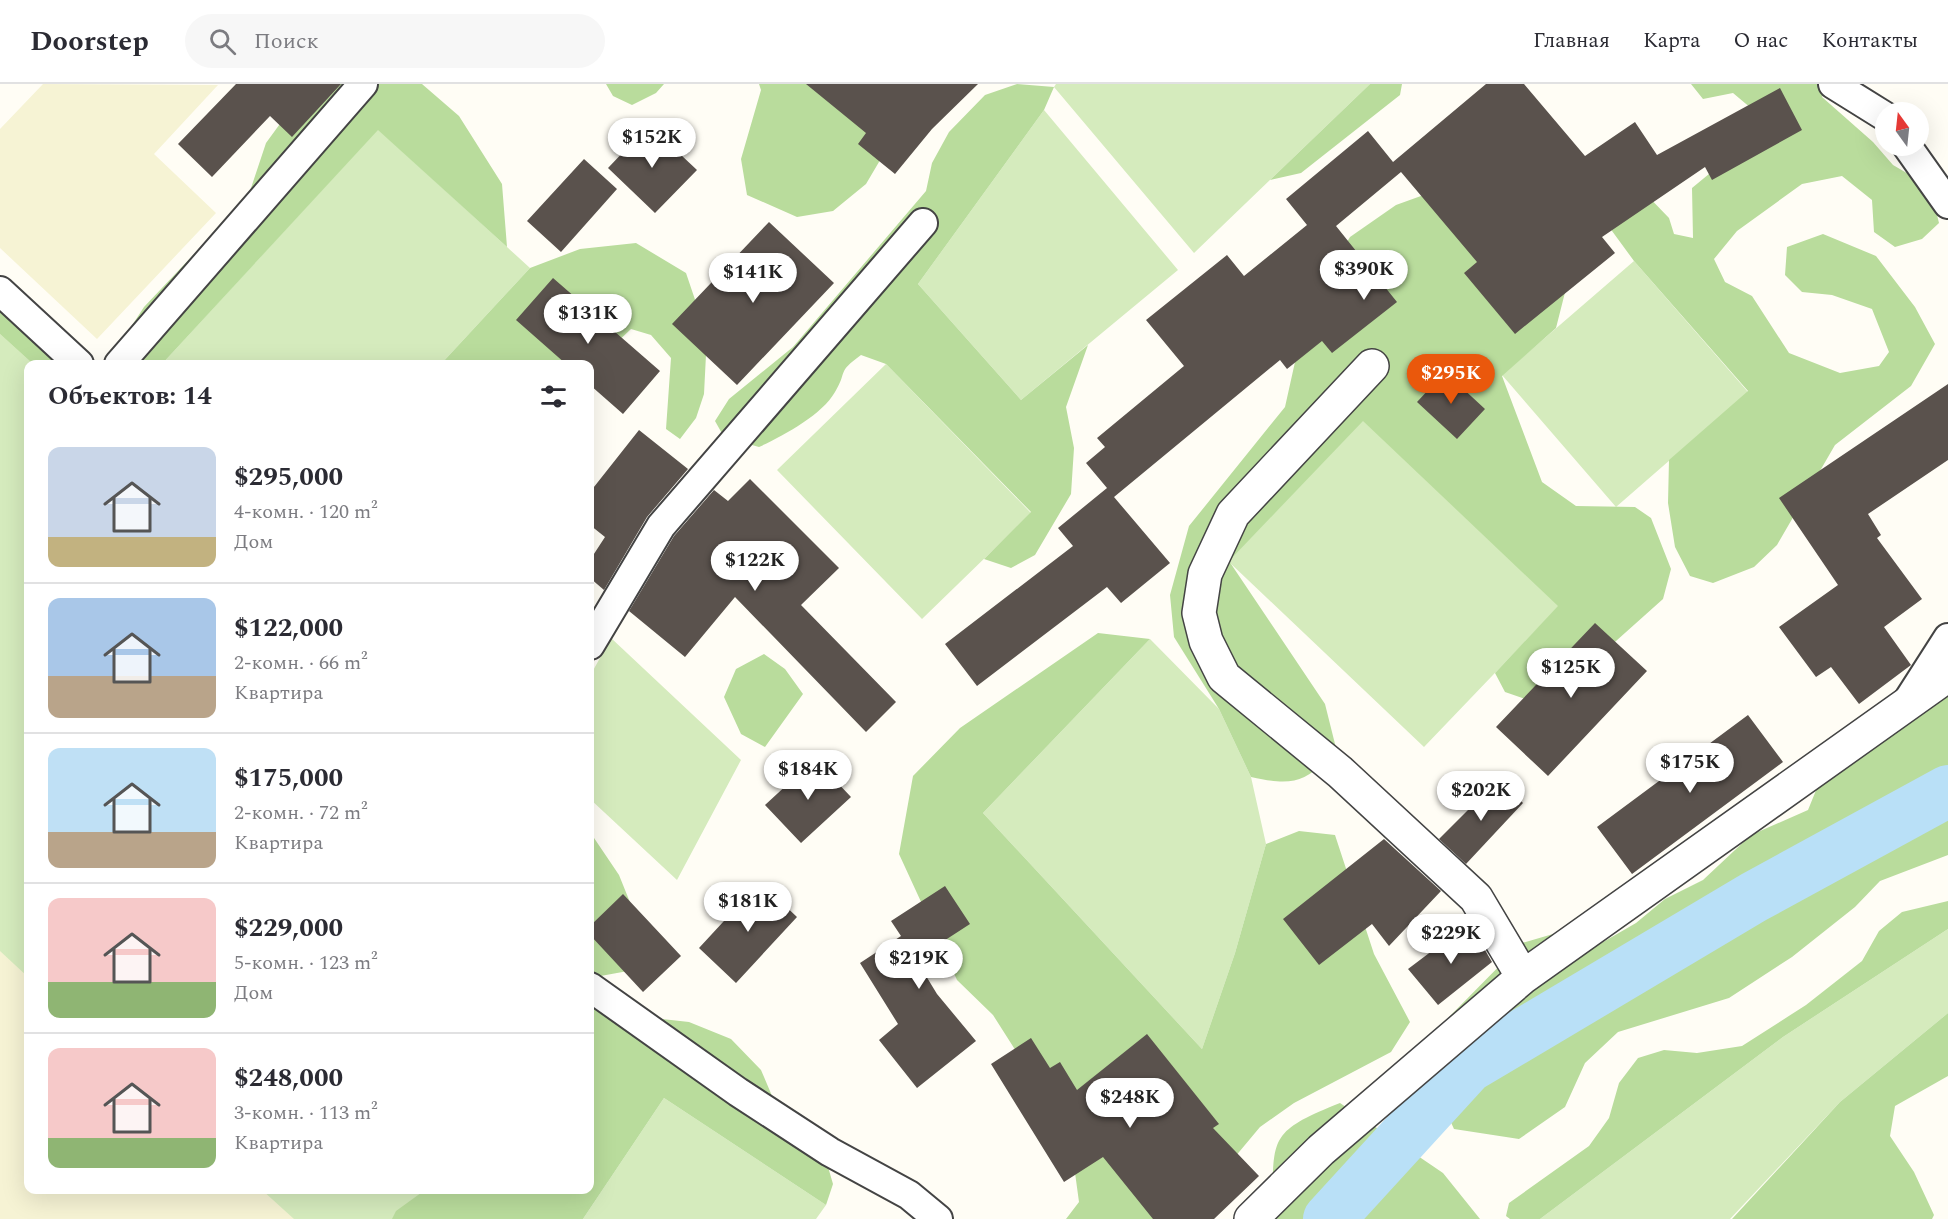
<!DOCTYPE html>
<html lang="ru">
<head>
<meta charset="utf-8">
<style>
  :root { --surface:#fff; --page:#f7f7f7; --text:#2b2b33; --muted:#7c7c81; --line:#e1e1e2; --accent:#ea580c }
  body { margin:0; font-family:Spectral,serif; background:var(--page); color:var(--text); height:100vh; display:flex; flex-direction:column; font-size:22px; white-space:nowrap }
  * { box-sizing:border-box; margin:0 }
  p { font-size:20px; color:var(--muted) }
  .icon { flex:none; width:33px; height:33px; fill:none; stroke:currentColor; stroke-width:2; stroke-linecap:round; stroke-linejoin:round }
  .map { position:relative; flex:1; overflow:hidden }
  .drawer { position:absolute; left:24px; top:276px; width:570px; height:834px; display:flex; flex-direction:column; background:var(--surface); border-radius:12px; box-shadow:0 6px 24px #0002 }
  .drawer>* { flex:none }
  .needle { width:39px; rotate:345deg }
  .fabs { position:absolute; left:1875px; top:18px; display:grid; gap:12px }
  .fabs a { display:grid; place-items:center; width:54px; height:54px; border-radius:50%; background:var(--surface); box-shadow:0 6px 24px #0002; font-size:30px }
  .price { position:absolute; translate:-50% -51px; padding:0 14px; border-radius:21px; background:#fff; color:#222; font-size:20px; line-height:39px; filter:drop-shadow(0 2px 3px #0008) }
  .price::after { content:''; position:absolute; left:50%; top:36px; width:18px; height:14px; margin-left:-9px; background:inherit; clip-path:polygon(0 0,100% 0,50% 100%) }
  .price.active { background:var(--accent); color:#fff }
  ul { padding:0; list-style:none }
  li { display:flex; align-items:center; gap:18px; height:150px; padding:0 24px }
  li+li { border-top:2px solid var(--line) }
  li span { display:grid; place-items:center; flex:none; width:168px; height:120px; border-radius:12px; color:#555 }
  li>.icon { margin-inline-start:auto }
  span .icon { width:72px; height:72px; fill:#fffc; stroke-width:1 }
  li b { font-size:26px }
  h2 { display:flex; justify-content:space-between; align-items:center; height:72px; padding:0 24px; font-size:26px }
  header { display:flex; align-items:center; gap:36px; box-sizing:border-box; height:84px; padding:0 30px; background:var(--surface); border-bottom:2px solid var(--line) }
  header strong { font-size:28px }
  nav { display:flex; gap:33px; margin-inline-start:auto; font-size:21px }
  .search { width:420px; height:54px; background:var(--page); display:flex; align-items:center; gap:15px; box-sizing:border-box; padding:0 21px; border-radius:33px; color:var(--muted); font-size:22px }
  .map>svg:first-child { display:block }
  .farmland { fill:#f6f3d4 }
  .green { fill:#d5ebbd }
  .forest { fill:#b9dc9c }
  .lines { fill:none; stroke-linecap:round; stroke-linejoin:round }
  .canal { stroke:#b9e0f7; stroke-width:52 }
  .building { fill:#5a524d }
  .lane-casing { stroke:#444; stroke-width:32 }
  .street-casing { stroke:#444; stroke-width:36 }
  .lane { stroke:#fff; stroke-width:28 }
  .street { stroke:#fff; stroke-width:33 }
</style>
</head>
<body>
<header>
<strong>Doorstep</strong>
<div class="search"><svg class="icon" aria-label="search" viewBox="0 0 24 24"><circle cx="10" cy="10" r="6"/><path d="M15 15l6 6"/></svg>Поиск</div>
<nav><a>Главная</a><a>Карта</a><a>О нас</a><a>Контакты</a></nav>
</header>
<div class="map">
<svg width="1948" height="1135" viewBox="0 0 1948 1135">
  <rect width="100%" height="100%" fill="#fffdf5"/>
  <path class="farmland" d="M 43,0 L 218,1 L 154,70 L 216,129 L 97,255 L 0,164 L 0,45 Z
    M 0,250 L 33,280 L 28,280 L 28,1106 L 511,1106 L 490,1135 L 0,1135 Z"/>
  <path class="green" d="M 1056,0 L 1370,0 L 1194,169 L 1054,3 Z
    M 1044,26 L 1178,186 L 1021,316 L 918,200 Z
    M 378,45 L 530,184 L 441,280 L 162,280 Z
    M 1634,177 L 1748,308 L 1616,423 L 1502,291 Z
    M 0,250 L 33,280 L 28,280 L 28,893 L 0,867 Z
    M 886,280 L 1031,429 L 922,535 L 777,386 Z
    M 1363,336 L 1559,522 L 1424,663 L 1228,477 Z
    M 611,554 L 741,676 L 677,796 L 590,715 L 590,592 Z
    M 1150,555 L 1219,625 L 1251,693 L 1266,760 L 1235,869 L 1202,965 L 983,729 Z
    M 1948,845 L 1948,929 L 1840,1018 L 1730,1135 L 1540,1135 L 1783,953 Z
    M 664,1014 L 826,1121 L 816,1135 L 583,1135 Z
    M 262,1106 L 511,1106 L 490,1135 L 294,1135 Z"/>
  <path class="forest" d="M 309,0 L 422,0 L 459,32 L 502,100 L 507,163 L 378,46 L 162,280 L 136,280 L 127,249 L 144,223 L 248,113 L 266,59 Z
    M 606,0 L 664,0 L 656,9 L 632,21 L 613,12 Z
    M 759,0 L 925,0 L 866,100 L 833,127 L 797,133 L 747,111 L 741,75 L 761,6 Z
    M 1017,0 L 1054,3 L 1044,26 L 918,200 L 1021,316 L 1088,261 L 1066,323 L 1074,364 L 1071,410 L 1035,471 L 1011,484 L 984,475 L 1031,428 L 886,280 L 861,271 C 836,289 848,287 835,308 C 822,331 783,352 759,363 L 724,353 L 715,337 L 729,315 L 793,263 L 926,107 L 932,79 L 949,48 L 985,11 Z
    M 1370,0 L 1402,0 L 1400,11 L 1301,89 L 1270,96 Z
    M 1691,0 L 1824,0 L 1822,13 L 1873,58 L 1893,81 L 1917,95 L 1935,123 L 1939,139 L 1922,155 L 1895,163 L 1874,148 L 1872,116 L 1842,92 L 1802,100 L 1737,147 L 1714,175 L 1725,198 L 1752,212 L 1789,269 L 1840,289 L 1879,282 L 1889,268 L 1872,225 L 1832,211 L 1802,208 L 1785,191 L 1787,163 L 1823,150 L 1876,172 L 1915,223 L 1935,260 L 1911,302 L 1835,361 L 1777,461 L 1754,483 L 1713,499 L 1690,492 L 1675,463 L 1668,419 L 1669,376 L 1748,307 L 1634,177 L 1604,136 L 1641,105 L 1669,134 L 1674,150 L 1693,154 L 1692,104 L 1749,57 L 1758,30 L 1733,9 L 1703,15 Z
    M 1534,71 L 1575,169 L 1556,244 L 1502,292 L 1542,398 L 1576,422 L 1635,423 L 1651,434 L 1671,485 L 1663,515 L 1569,599 L 1537,619 L 1505,608 L 1495,589 L 1558,522 L 1363,337 L 1229,477 L 1325,620 L 1336,664 C 1308,698 1295,703 1251,693 L 1219,625 L 1174,553 L 1170,511 L 1189,442 L 1285,323 L 1307,224 L 1350,153 L 1396,121 Z
    M 636,159 L 686,189 L 707,251 L 704,310 L 696,334 L 680,355 L 666,345 L 671,274 L 651,251 L 631,245 L 594,280 L 590,293 L 590,280 L 441,280 L 530,184 L 580,165 Z
    M 0,199 L 86,280 L 33,280 L 0,250 Z
    M 1098,549 L 1150,555 L 983,729 L 1202,965 L 1235,869 L 1266,760 L 1299,747 L 1335,751 L 1374,870 L 1410,938 L 1391,968 L 1294,1019 L 1260,1043 L 1183,1135 L 1066,1135 L 1079,1118 L 1070,1052 L 993,931 L 957,896 L 899,770 L 913,692 L 960,644 Z
    M 764,570 L 785,585 L 803,610 L 765,663 L 741,650 L 724,613 L 736,585 Z
    M 1948,607 L 1948,771 L 1880,797 L 1855,823 L 1792,873 L 1729,914 L 1618,948 L 1585,979 L 1565,1023 L 1519,1055 L 1454,1045 L 1430,992 L 1450,932 L 1522,859 L 1553,850 L 1598,861 L 1636,839 L 1665,815 L 1703,796 L 1751,751 L 1808,726 L 1819,699 Z
    M 590,748 L 619,791 L 650,868 L 639,885 L 595,893 L 590,889 Z
    M 1948,817 L 1948,845 L 1783,953 L 1540,1135 L 1510,1135 L 1506,1132 L 1509,1119 L 1589,1062 L 1609,1034 L 1619,999 L 1638,974 L 1664,966 L 1697,969 L 1742,962 L 1806,921 L 1862,877 L 1879,847 L 1902,828 Z
    M 590,914 L 653,934 L 689,938 L 731,955 L 761,986 L 775,1019 L 826,1076 L 833,1100 L 826,1121 L 664,1014 L 583,1135 L 392,1135 L 396,1127 L 425,1106 L 590,1106 Z
    M 1948,929 L 1948,992 L 1895,1022 L 1890,1052 L 1914,1088 L 1934,1131 L 1932,1135 L 1732,1135 L 1840,1018 Z
    M 1340,1019 L 1443,1089 L 1480,1135 L 1269,1135 L 1273,1128 C 1273,1053 1268,1048 1340,1019 Z"/>
  <g class="lines">
    <path class="canal" d="M 1329,1135 L 1468,983 L 1754,813 L 1948,707"/>
  </g>
  <path class="building" d="M 236,0 L 341,0 L 292,53 L 270,32 L 212,93 L 178,60 Z
    M 806,0 L 978,0 L 932,45 L 895,90 L 858,60 L 866,49 Z
    M 1486,0 L 1524,0 L 1585,72 L 1635,38 L 1657,71 L 1780,4 L 1802,46 L 1712,96 L 1705,83 L 1602,153 L 1615,169 L 1515,250 L 1464,189 L 1477,178 L 1401,88 L 1336,142 L 1397,218 L 1332,269 L 1322,257 L 1287,285 L 1280,276 L 1114,413 L 1170,479 L 1121,519 L 1107,503 L 977,602 L 945,560 L 1073,462 L 1058,444 L 1107,404 L 1086,379 L 1105,363 L 1097,354 L 1184,282 L 1146,236 L 1227,171 L 1244,192 L 1307,141 L 1286,115 L 1368,47 L 1393,78 Z
    M 649,41 L 697,86 L 655,129 L 608,84 Z
    M 584,75 L 617,105 L 561,168 L 527,137 Z
    M 769,138 L 834,199 L 737,301 L 672,240 Z
    M 553,194 L 660,287 L 623,330 L 590,301 L 590,280 L 566,280 L 516,236 Z
    M 1445,288 L 1485,325 L 1457,355 L 1417,318 Z
    M 1948,300 L 1948,376 L 1868,430 L 1881,451 L 1877,454 L 1922,515 L 1884,543 L 1911,581 L 1859,620 L 1831,583 L 1816,593 L 1779,543 L 1838,501 L 1779,414 Z
    M 639,346 L 688,385 L 647,433 L 604,506 L 590,494 L 590,476 L 605,453 L 590,441 L 590,408 Z
    M 750,395 L 839,484 L 801,521 L 896,618 L 866,648 L 735,513 L 685,573 L 629,527 L 674,452 L 714,406 L 728,417 Z
    M 1595,539 L 1647,587 L 1548,692 L 1496,643 Z
    M 1748,631 L 1783,678 L 1632,790 L 1597,743 Z
    M 815,675 L 851,713 L 801,759 L 765,721 Z
    M 1499,695 L 1523,719 L 1466,780 L 1439,755 Z
    M 1384,755 L 1441,807 L 1389,862 L 1372,840 L 1319,881 L 1283,835 Z
    M 760,798 L 797,833 L 736,899 L 699,864 Z
    M 945,802 L 970,840 L 916,875 L 909,864 L 937,910 L 976,957 L 917,1004 L 879,956 L 898,940 L 860,879 L 901,852 L 891,837 Z
    M 623,810 L 681,872 L 643,908 L 590,851 L 590,842 Z
    M 1469,839 L 1492,878 L 1438,921 L 1408,885 Z
    M 1147,950 L 1219,1040 L 1213,1044 L 1259,1092 L 1214,1135 L 1153,1135 L 1103,1073 L 1064,1098 L 991,980 L 1031,954 L 1050,984 L 1060,978 L 1077,1006 Z"/>
  <g class="lines">
    <g class="lane-casing">
      <path id="lane" d="M 1833,0 L 1886,33
        M 1907,62 L 1948,120
        M 0,207 L 79,280
        M 119,280 L 363,0
        M 590,561 L 661,442 L 923,139
        M 1907,618 L 1948,554
        M 590,903 L 738,1008 L 830,1068 L 909,1111 L 938,1135"/>
    </g>
    <g class="street-casing">
      <path id="street" d="M 1372,282 L 1233,430 L 1205,490 L 1199,529 L 1206,557 L 1224,593 L 1340,688 L 1476,814 L 1523,893
        M 1251,1135 L 1321,1066 L 1523,893 L 1948,591"/>
    </g>
    <use href="#lane" class="lane"/>
    <use href="#street" class="street"/>
  </g>
</svg>
<div class="fabs">
<a><svg class="needle" viewBox="-14 -14 28 28"><path d="M0-13l5 13h-10z" fill="#e53935"/><path d="M0 13l5-13h-10z" fill="#7c7c81"/></svg></a>
</div>
<b class="price" style="left:652px;top:85px">$152K</b>
<b class="price" style="left:1364px;top:217px">$390K</b>
<b class="price" style="left:753px;top:220px">$141K</b>
<b class="price" style="left:588px;top:261px">$131K</b>
<b class="price active" style="left:1451px;top:321px">$295K</b>
<b class="price" style="left:755px;top:508px">$122K</b>
<b class="price" style="left:1571px;top:615px">$125K</b>
<b class="price" style="left:1690px;top:710px">$175K</b>
<b class="price" style="left:808px;top:717px">$184K</b>
<b class="price" style="left:1481px;top:738px">$202K</b>
<b class="price" style="left:748px;top:849px">$181K</b>
<b class="price" style="left:1451px;top:881px">$229K</b>
<b class="price" style="left:919px;top:906px">$219K</b>
<b class="price" style="left:1130px;top:1045px">$248K</b>
<section class="drawer">
<h2>Объектов: 14<svg class="icon" aria-label="filters" viewBox="0 0 24 24"><path d="M4 7h16M4 17h16"/><circle cx="9" cy="7" r="2"/><circle cx="15" cy="17" r="2"/></svg></h2>
<ul>
<li><span style="background:linear-gradient(#c9d6e8 75%,#c2b280 0)"><svg class="icon" aria-label="home" viewBox="0 0 24 24"><path d="M3 11l9-7 9 7M6 9v11h12V9"/></svg></span><div><b>$295,000</b><p>4-комн. · 120 m²</p><p>Дом</p></div></li>
<li><span style="background:linear-gradient(#a9c7e8 65%,#b9a48a 0)"><svg class="icon" aria-label="home" viewBox="0 0 24 24"><path d="M3 11l9-7 9 7M6 9v11h12V9"/></svg></span><div><b>$122,000</b><p>2-комн. · 66 m²</p><p>Квартира</p></div></li>
<li><span style="background:linear-gradient(#bfe0f5 70%,#b9a48a 0)"><svg class="icon" aria-label="home" viewBox="0 0 24 24"><path d="M3 11l9-7 9 7M6 9v11h12V9"/></svg></span><div><b>$175,000</b><p>2-комн. · 72 m²</p><p>Квартира</p></div></li>
<li><span style="background:linear-gradient(#f6c9c9 70%,#8fb573 0)"><svg class="icon" aria-label="home" viewBox="0 0 24 24"><path d="M3 11l9-7 9 7M6 9v11h12V9"/></svg></span><div><b>$229,000</b><p>5-комн. · 123 m²</p><p>Дом</p></div></li>
<li><span style="background:linear-gradient(#f6c9c9 75%,#8fb573 0)"><svg class="icon" aria-label="home" viewBox="0 0 24 24"><path d="M3 11l9-7 9 7M6 9v11h12V9"/></svg></span><div><b>$248,000</b><p>3-комн. · 113 m²</p><p>Квартира</p></div></li>
</ul>
</section>
</div>
</body>
</html>
